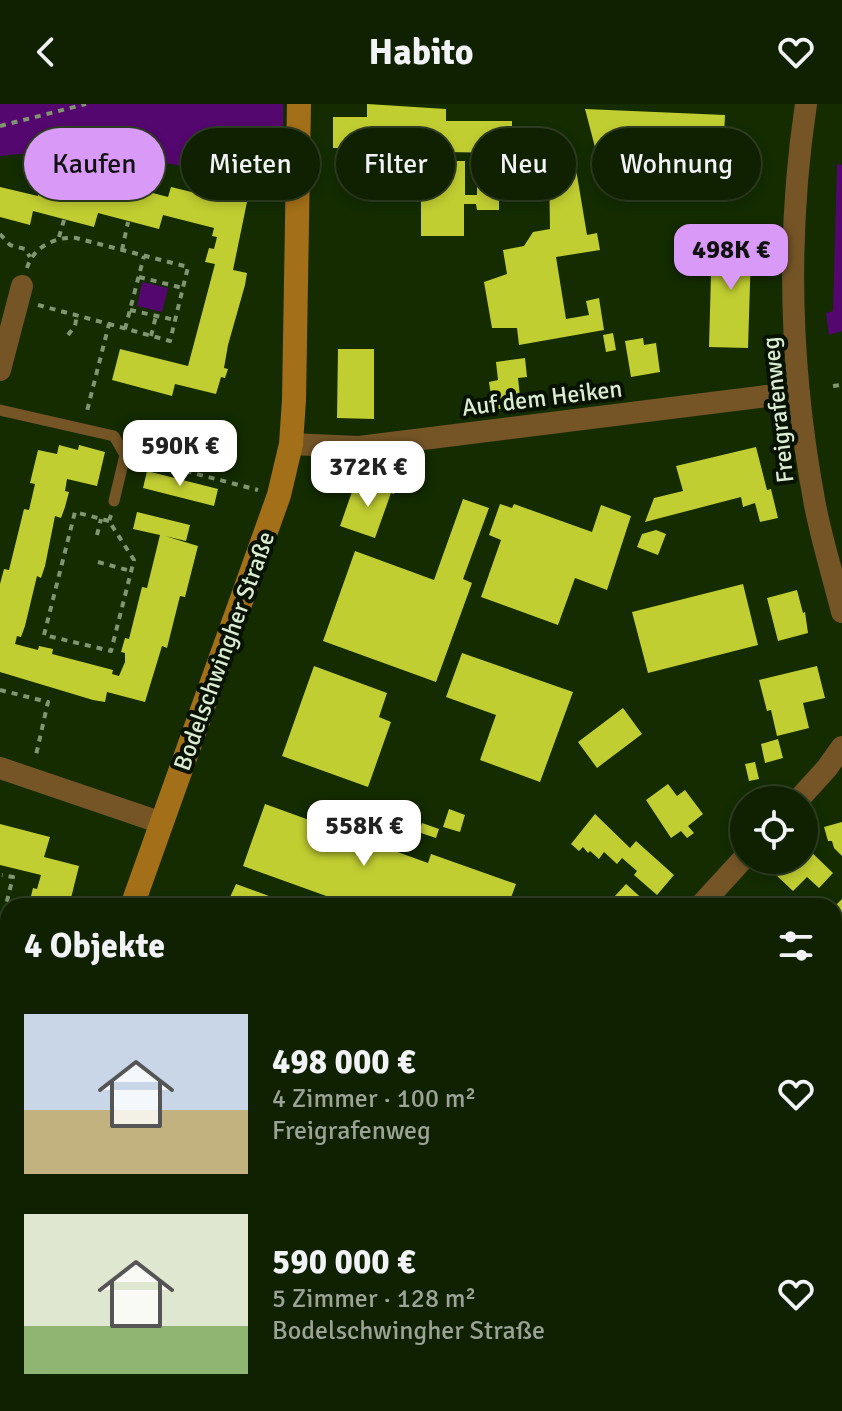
<!DOCTYPE html>
<html lang="de">
<head>
<meta charset="utf-8">
<style>
  :root { --surface:#0f2100; --page:#18290a; --text:#f1f3f6; --muted:#9ba399; --line:#2f3e22; --accent:#d99af7 }
  body { margin:0; font-family:Signika,sans-serif; background:var(--page); color:var(--text); height:100vh; display:flex; flex-direction:column; font-size:30px; white-space:nowrap }
  * { box-sizing:border-box; margin:0 }
  p { font-size:26px; color:var(--muted) }
  .icon { flex:none; width:44px; height:44px; fill:none; stroke:currentColor; stroke-width:2; stroke-linecap:round; stroke-linejoin:round }
  .map { position:relative; flex:1; overflow:hidden }
  .sheet { position:absolute; left:0px; top:794px; width:842px; height:514px; display:flex; flex-direction:column; background:var(--surface); border-radius:24px 24px 0 0; box-shadow:0 4px 12px #0003,0 0 0 2px var(--line) }
  .sheet>* { flex:none }
  .banner { position:absolute; left:24px; top:24px; width:794px; height:72px; display:flex; gap:16px }
  .controls { position:absolute; left:730px; top:682px; display:grid; gap:16px }
  .controls a { display:grid; place-items:center; width:88px; height:88px; border-radius:50%; background:var(--surface); box-shadow:0 4px 12px #0003,0 0 0 2px var(--line); font-size:40px }
  .price { position:absolute; translate:-50% -68px; padding:0 18px; border-radius:16px; background:#fff; color:#222; font-size:26px; line-height:52px; filter:drop-shadow(0 2px 4px #0008) }
  .price::after { content:''; position:absolute; left:50%; top:48px; width:24px; height:18px; margin-left:-12px; background:inherit; clip-path:polygon(0 0,100% 0,50% 100%) }
  .price.current { background:var(--accent); color:#111 }
  ul { padding:0; list-style:none }
  li { display:flex; align-items:center; gap:24px; height:200px; padding:0 24px }
  li span { display:grid; place-items:center; flex:none; width:224px; height:160px; border-radius:0px; color:#555 }
  li>.icon { margin-inline-start:auto }
  span .icon { width:96px; height:96px; fill:#fffc; stroke-width:1 }
  li b { font-size:34px }
  h2 { display:flex; justify-content:space-between; align-items:center; height:96px; padding:0 24px; font-size:34px }
  .tag { padding:0 28px; border-radius:36px; background:var(--surface); box-shadow:0 4px 12px #0003,0 0 0 2px var(--line); font-size:28px; line-height:72px }
  .tag.current { background:var(--accent); color:#111 }
  header { display:flex; justify-content:space-between; align-items:center; height:104px; padding:0 24px; background:var(--surface); font-size:36px; font-weight:700 }
  .map>svg:first-child { display:block }
  .green { fill:#54076f }
  .lines { fill:none; stroke-linecap:round; stroke-linejoin:round }
  .stream { stroke:#42534c; stroke-width:6 }
  .building { fill:#c1ce31 }
  .path { stroke:#819573; stroke-width:4; stroke-dasharray:6 6; stroke-linecap:butt }
  .lane { stroke:#755526; stroke-width:11 }
  .street { stroke:#755526; stroke-width:22 }
  .secondary { stroke:#a36f18; stroke-width:24 }
  .labels { text-anchor:middle; dominant-baseline:central; stroke-width:8; stroke-linejoin:round; paint-order:stroke }
  .street-label { font-size:24px; fill:#dcecd3; stroke:#071202 }
</style>
</head>
<body>
<header><svg class="icon" aria-label="back" viewBox="0 0 24 24"><path d="M15 5l-7 7 7 7"/></svg>Habito<svg class="icon" aria-label="heart" viewBox="0 0 24 24"><path d="M12 20l-8-8c-3-5 5-10 8-4 3-6 11-1 8 4z"/></svg></header>
<div class="map">
<svg width="842" height="1307" viewBox="0 0 842 1307">
  <rect width="100%" height="100%" fill="#142c00"/>
  <path class="green" d="M 0,0 L 283,0 L 284,83 C 191,63 96,41 0,52 Z
    M 837,60 L 842,61 L 842,227 L 829,231 L 826,209 L 833,207 Z
    M 142,178 L 168,184 L 162,208 L 137,202 Z
    M 842,901 L 842,1027 L 834,1036 L 834,910 Z
    M 842,1042 L 842,1132 L 834,1133 L 834,1051 Z
    M 8,1152 L 8,1300 L 130,1300 L 150,1307 L 0,1307 L 0,1261 L 5,1259 L 0,1258 L 0,1175 Z"/>
  <g class="lines">
    <path class="stream" d="M 834,997 L 842,989
      M 2,1307 L 6,1307
      M 209,1307 L 213,1300"/>
  </g>
  <path class="building" d="M 367,0 L 446,5 L 446,17 L 512,17 L 512,49 L 376,47 L 376,44 L 333,44 L 333,13 L 367,13 Z
    M 585,5 L 725,11 L 722,72 L 601,66 Z
    M 421,57 L 465,57 L 465,91 L 477,91 L 477,78 L 499,78 L 499,106 L 477,106 L 476,100 L 464,100 L 464,132 L 421,132 Z
    M 575,59 L 587,131 L 597,129 L 600,146 L 556,153 L 566,215 L 589,211 L 586,197 L 599,194 L 604,226 L 519,241 L 517,224 L 492,224 L 484,178 L 507,170 L 503,146 L 524,142 L 533,128 L 550,125 L 549,64 Z
    M 42,75 L 103,91 L 107,77 L 168,93 L 171,83 L 208,92 L 210,84 L 242,92 L 241,96 L 247,98 L 233,166 L 247,169 L 245,181 L 228,241 L 224,264 L 228,265 L 225,274 L 221,273 L 216,290 L 175,280 L 172,292 L 112,276 L 120,245 L 188,262 L 215,160 L 205,158 L 209,144 L 214,145 L 217,133 L 212,132 L 214,124 L 163,111 L 159,125 L 98,109 L 94,123 L 33,107 L 30,121 L 0,113 L 0,83 L 38,92 Z
    M 745,129 L 761,129 L 760,148 L 751,148 L 748,244 L 709,243 L 712,134 L 717,134 L 717,138 L 738,138 L 738,147 L 745,148 Z
    M 613,229 L 616,246 L 606,248 L 603,231 Z
    M 643,234 L 644,241 L 656,239 L 660,268 L 631,273 L 625,237 Z
    M 338,245 L 374,245 L 374,315 L 337,314 Z
    M 525,254 L 527,273 L 518,274 L 521,302 L 493,306 L 489,278 L 498,276 L 496,258 Z
    M 59,341 L 78,346 L 79,341 L 105,348 L 97,382 L 67,375 L 65,387 L 69,388 L 65,403 L 61,414 L 55,412 L 45,462 L 41,474 L 37,472 L 25,522 L 21,533 L 17,532 L 15,540 L 38,546 L 39,542 L 53,545 L 52,550 L 113,566 L 112,570 L 119,572 L 125,558 L 125,549 L 121,548 L 125,534 L 129,535 L 142,483 L 147,484 L 160,431 L 133,425 L 137,408 L 190,421 L 186,437 L 165,432 L 198,442 L 185,493 L 180,492 L 167,544 L 162,542 L 145,598 L 107,588 L 105,598 L 93,596 L 0,568 L 0,480 L 4,465 L 9,466 L 24,405 L 29,406 L 35,380 L 30,379 L 38,346 L 57,350 Z
    M 756,343 L 767,386 L 771,385 L 778,414 L 760,418 L 755,399 L 743,403 L 741,393 L 645,418 L 654,394 L 683,387 L 676,362 Z
    M 147,367 L 218,385 L 214,402 L 143,384 Z
    M 381,376 L 397,381 L 394,390 L 391,389 L 375,434 L 340,422 L 353,385 L 370,391 L 373,383 L 378,384 Z
    M 463,395 L 489,404 L 463,475 L 472,479 L 436,578 L 323,537 L 355,447 L 434,476 Z
    M 500,400 L 512,404 L 514,400 L 592,428 L 601,401 L 631,412 L 607,486 L 575,474 L 558,521 L 481,493 L 501,436 L 489,431 Z
    M 656,426 L 666,430 L 658,451 L 637,443 L 642,430 Z
    M 743,480 L 758,541 L 648,569 L 632,508 Z
    M 797,486 L 803,509 L 805,508 L 808,529 L 778,537 L 767,494 Z
    M 462,549 L 573,588 L 540,678 L 480,656 L 496,611 L 446,593 Z
    M 314,562 L 387,589 L 379,613 L 391,618 L 368,683 L 282,652 Z
    M 817,562 L 825,594 L 803,599 L 809,624 L 777,632 L 771,606 L 767,607 L 759,576 Z
    M 623,604 L 642,630 L 597,664 L 578,638 Z
    M 778,635 L 783,654 L 765,659 L 761,640 Z
    M 755,658 L 759,675 L 749,677 L 745,660 Z
    M 668,680 L 677,692 L 685,686 L 703,710 L 688,722 L 694,729 L 687,734 L 681,727 L 671,734 L 646,696 Z
    M 265,700 L 428,759 L 431,750 L 516,780 L 508,802 L 354,802 L 243,762 Z
    M 449,705 L 465,711 L 460,728 L 443,723 Z
    M 595,710 L 630,744 L 636,737 L 674,771 L 657,791 L 634,771 L 637,767 L 622,754 L 617,760 L 604,748 L 599,755 L 590,747 L 588,749 L 583,743 L 579,747 L 571,740 Z
    M 842,718 L 842,752 L 834,744 L 832,737 L 828,737 L 824,723 Z
    M 422,719 L 439,725 L 436,734 L 418,728 Z
    M 0,720 L 50,733 L 44,753 L 79,762 L 69,802 L 29,800 L 33,784 L 37,785 L 41,771 L 0,761 Z
    M 804,741 L 833,769 L 819,784 L 807,773 L 793,787 L 775,770 L 789,756 L 804,756 Z
    M 236,780 L 296,802 L 226,802 Z
    M 626,780 L 647,799 L 644,802 L 613,802 L 618,796 L 614,793 Z
    M 842,795 L 842,885 L 834,878 L 834,803 Z
    M 7,885 L 8,885 L 8,957 L 0,955 L 0,904 L 2,904 Z"/>
  <g class="lines">
    <path class="path" d="M 0,22 L 86,0
      M 0,130 L 10,141 L 25,145 L 30,153
      M 59,133 L 64,116
      M 122,146 L 128,118
      M 27,164 C 33,143 56,132 76,134 L 188,163 L 170,237 L 109,220
      M 139,173 L 183,184
      M 38,201 L 109,220 L 86,311
      M 130,206 L 175,216
      M 125,225 L 144,152
      M 68,231 L 75,222 L 77,211
      M 151,232 L 156,212
      M 833,282 L 842,281
      M 139,355 L 258,386
      M 109,417 L 75,408 L 44,531 L 111,547 L 134,456 L 109,417 L 111,411
      M 97,431 L 101,415
      M 98,458 L 131,467
      M 0,586 L 48,598 L 36,651
      M 1,821 L 13,773 L 2,771
      M 834,1043 L 842,1035
      M 241,1307 L 245,1300"/>
    <path class="lane" d="M 0,306 L 114,332 L 125,351 L 114,397"/>
    <path class="street" d="M 806,0 C 786,133 790,269 815,401 C 822,437 833,472 842,508
      M 0,266 L 22,182
      M 291,340 L 359,343 L 799,288
      M 0,664 L 162,719
      M 798,696 L 827,664 L 842,643
      M 700,802 L 744,754"/>
    <path class="secondary" d="M 132,802 L 279,391 L 291,340 L 294,296 L 299,0
      M 0,1174 L 8,1152"/>
  </g>
  <g class="labels">
    <g class="street-label">
      <text transform="translate(542 294) rotate(-7)">Auf dem Heiken</text>
      <text transform="translate(778 306) rotate(-96)">Freigrafenweg</text>
      <text transform="translate(224 547) rotate(-70)">Bodelschwingher Straße</text>
    </g>
  </g>
</svg>
<div class="controls">
<a><svg class="icon" aria-label="locate" viewBox="0 0 24 24"><circle cx="12" cy="12" r="6"/><path d="M12 2v4M12 18v4M2 12h4M18 12h4"/></svg></a>
</div>
<b class="price current" style="left:731px;top:188px">498K €</b>
<b class="price" style="left:180px;top:384px">590K €</b>
<b class="price" style="left:368px;top:405px">372K €</b>
<b class="price" style="left:364px;top:764px">558K €</b>
<div class="banner">
<a class="tag current">Kaufen</a>
<a class="tag">Mieten</a>
<a class="tag">Filter</a>
<a class="tag">Neu</a>
<a class="tag">Wohnung</a>
</div>
<section class="sheet">
<h2>4 Objekte<svg class="icon" aria-label="filters" viewBox="0 0 24 24"><path d="M4 7h16M4 17h16"/><circle cx="9" cy="7" r="2"/><circle cx="15" cy="17" r="2"/></svg></h2>
<ul>
<li><span style="background:linear-gradient(#c9d6e8 60%,#c2b280 0)"><svg class="icon" aria-label="home" viewBox="0 0 24 24"><path d="M3 11l9-7 9 7M6 9v11h12V9"/></svg></span><div><b>498 000 €</b><p>4 Zimmer · 100 m²</p><p>Freigrafenweg</p></div><svg class="icon" aria-label="heart" viewBox="0 0 24 24"><path d="M12 20l-8-8c-3-5 5-10 8-4 3-6 11-1 8 4z"/></svg></li>
<li><span style="background:linear-gradient(#dfe7d0 70%,#8fb573 0)"><svg class="icon" aria-label="home" viewBox="0 0 24 24"><path d="M3 11l9-7 9 7M6 9v11h12V9"/></svg></span><div><b>590 000 €</b><p>5 Zimmer · 128 m²</p><p>Bodelschwingher Straße</p></div><svg class="icon" aria-label="heart" viewBox="0 0 24 24"><path d="M12 20l-8-8c-3-5 5-10 8-4 3-6 11-1 8 4z"/></svg></li>
</ul>
</section>
</div>
</body>
</html>
